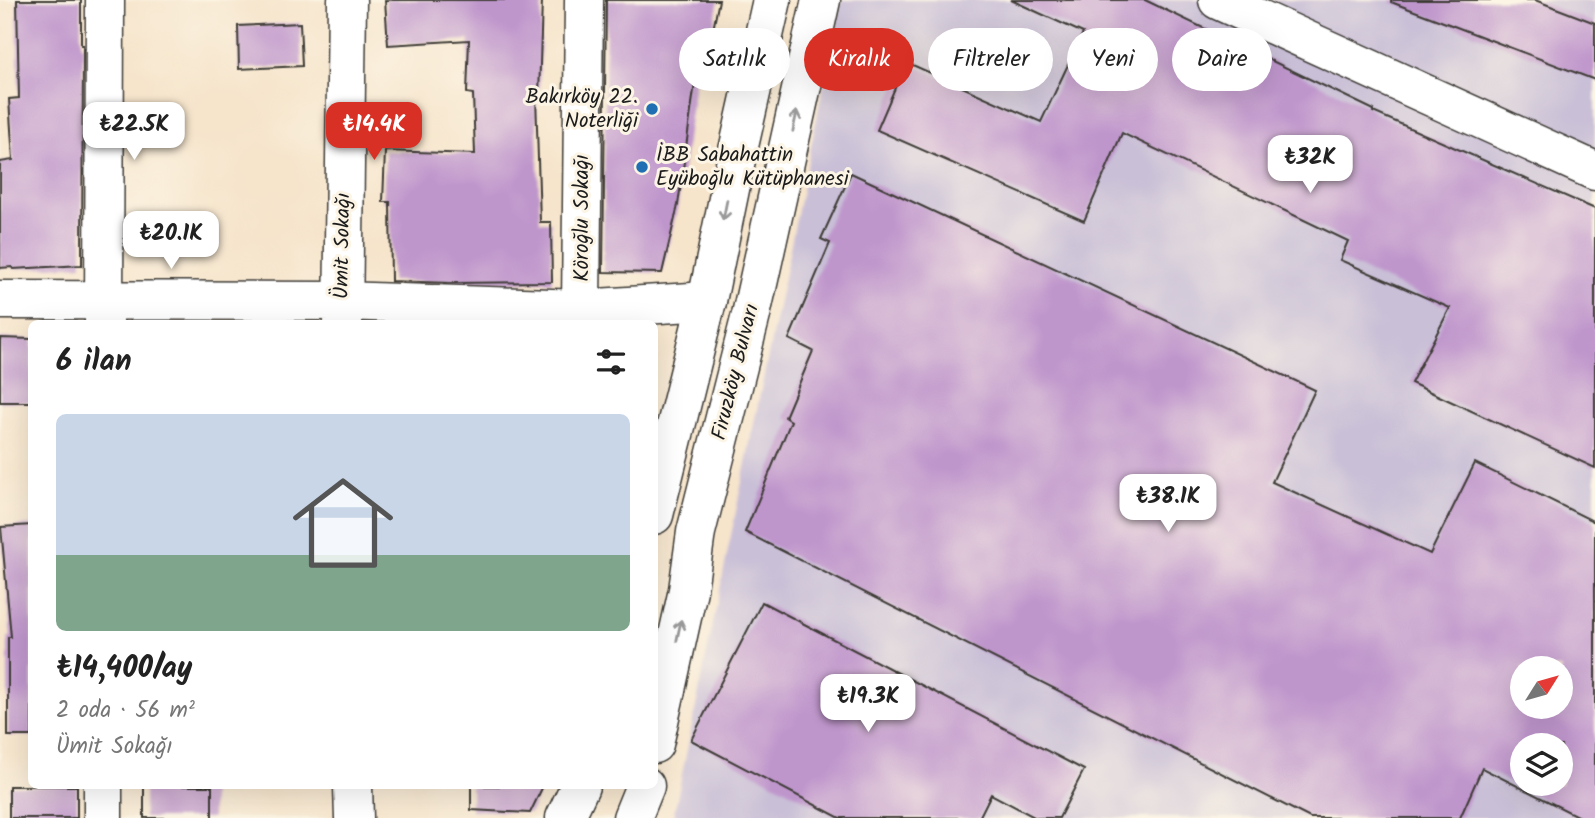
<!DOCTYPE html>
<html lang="tr">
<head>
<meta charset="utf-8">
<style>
  :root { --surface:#fff; --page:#f2f2f2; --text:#222; --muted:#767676; --accent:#d93025 }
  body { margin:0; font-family:Kalam,sans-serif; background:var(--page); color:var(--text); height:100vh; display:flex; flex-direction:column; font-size:26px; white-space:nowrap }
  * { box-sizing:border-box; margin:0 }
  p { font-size:23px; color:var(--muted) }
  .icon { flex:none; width:38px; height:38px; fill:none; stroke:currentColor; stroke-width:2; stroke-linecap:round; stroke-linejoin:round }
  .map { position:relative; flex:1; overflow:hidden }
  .details { position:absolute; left:28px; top:320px; width:630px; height:469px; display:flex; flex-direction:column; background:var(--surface); border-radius:10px; box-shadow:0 7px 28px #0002 }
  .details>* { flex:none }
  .guide { position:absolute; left:679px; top:28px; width:665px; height:63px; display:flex; gap:14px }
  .needle { width:46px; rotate:53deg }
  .fabs { position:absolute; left:1510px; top:656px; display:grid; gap:14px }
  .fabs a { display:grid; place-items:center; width:63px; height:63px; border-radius:50%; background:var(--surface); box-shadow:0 7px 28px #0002; font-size:35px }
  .price { position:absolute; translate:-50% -60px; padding:0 16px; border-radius:14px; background:#fff; color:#222; font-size:23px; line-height:46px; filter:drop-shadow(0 2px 4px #0008) }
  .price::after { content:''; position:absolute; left:50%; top:42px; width:21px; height:16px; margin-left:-10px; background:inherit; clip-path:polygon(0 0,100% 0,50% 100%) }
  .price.active { background:var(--accent); color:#fff }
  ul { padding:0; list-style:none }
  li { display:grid; align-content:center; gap:14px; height:371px; padding:0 28px }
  li span { display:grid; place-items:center; height:217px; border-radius:10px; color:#555 }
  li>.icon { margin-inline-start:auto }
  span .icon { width:126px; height:126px; fill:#fffc; stroke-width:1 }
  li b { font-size:30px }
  h2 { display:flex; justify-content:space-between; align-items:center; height:84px; padding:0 28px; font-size:30px }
  .tag { padding:0 24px; border-radius:32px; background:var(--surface); box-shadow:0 7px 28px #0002; font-size:24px; line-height:63px }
  .tag.active { background:var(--accent); color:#fff }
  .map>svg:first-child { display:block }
  .industrial { fill:#c9bfd7; fill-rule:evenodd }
  .building { fill:#bf96cc; fill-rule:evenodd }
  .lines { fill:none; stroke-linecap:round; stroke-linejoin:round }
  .minor-casing { stroke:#3d3a36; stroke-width:41 }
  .major-casing { stroke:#3d3a36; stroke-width:41 }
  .minor { stroke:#fff; stroke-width:38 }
  .major { stroke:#fff; stroke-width:38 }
  .oneway { stroke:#999 }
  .poi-dot { fill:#1f6fb2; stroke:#fcf5e5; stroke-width:2.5 }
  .labels { text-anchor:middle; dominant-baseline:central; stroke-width:6; stroke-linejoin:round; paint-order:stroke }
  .poi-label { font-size:21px; fill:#1c1c1c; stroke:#fcf5e5; text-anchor:end }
  .street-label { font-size:21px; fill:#1c1c1c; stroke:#fcf5e5 }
</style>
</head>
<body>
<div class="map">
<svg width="1595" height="818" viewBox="0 0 1595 818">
  <rect width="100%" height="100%" fill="#fcf5e5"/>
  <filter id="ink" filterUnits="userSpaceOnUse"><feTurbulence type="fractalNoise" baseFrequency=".0143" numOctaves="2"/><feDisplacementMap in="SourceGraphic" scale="14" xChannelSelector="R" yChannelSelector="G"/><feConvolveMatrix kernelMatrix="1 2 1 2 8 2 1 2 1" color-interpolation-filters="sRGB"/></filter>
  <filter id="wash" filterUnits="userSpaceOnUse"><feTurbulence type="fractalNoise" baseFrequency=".00686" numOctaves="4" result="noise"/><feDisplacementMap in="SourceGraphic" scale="28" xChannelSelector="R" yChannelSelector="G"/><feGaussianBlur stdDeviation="1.57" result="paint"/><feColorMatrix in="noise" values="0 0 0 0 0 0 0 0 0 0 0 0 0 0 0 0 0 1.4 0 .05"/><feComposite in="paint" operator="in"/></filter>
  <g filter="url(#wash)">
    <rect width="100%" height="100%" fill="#f6e4cb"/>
    <path class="industrial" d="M 841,0 L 1595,0 L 1595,818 L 673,818 ZM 1522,668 L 1561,668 L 1561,707 L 1522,707 ZM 1522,746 L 1561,746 L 1561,784 L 1522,784 Z"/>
    <g id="blocks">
      <path class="building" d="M 17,0 L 81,0 L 81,45 L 83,45 L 82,265 L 13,269 L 12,267 L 0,268 L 0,162 L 13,160 L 9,99 L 19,98 Z
        M 385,0 L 542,0 L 539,96 L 536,96 L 540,222 L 551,222 L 552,282 L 451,283 L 391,281 L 390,202 L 383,202 L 385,151 L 475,154 L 473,94 L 467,93 L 469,40 L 388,45 Z
        M 606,0 L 719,0 L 704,75 L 696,75 L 678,205 L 662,273 L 603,272 Z
        M 1011,0 L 1145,0 L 1374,110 L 1373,112 L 1595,209 L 1595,468 L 1411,383 L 1450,308 L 1340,260 L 1348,241 L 1122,133 L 1084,221 L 877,130 L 906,62 L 1041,122 L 1083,33 Z
        M 1391,0 L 1535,0 L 1595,23 L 1595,80 L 1391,2 Z
        M 300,23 L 302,66 L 239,69 L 238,26 Z
        M 851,173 L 1315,390 L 1272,482 L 1430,554 L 1475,463 L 1595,522 L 1595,818 L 1581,818 L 1482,768 L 1460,818 L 1310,818 L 745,532 L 791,421 L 785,417 L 813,351 L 789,339 L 830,243 L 821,239 ZM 1522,668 L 1561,668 L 1561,707 L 1522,707 ZM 1522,746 L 1561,746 L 1561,784 L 1522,784 Z
        M 0,338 L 32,339 L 32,402 L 0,402 Z
        M 32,525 L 32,736 L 8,736 L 8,637 L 11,637 L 1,527 Z
        M 762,602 L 1084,770 L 1059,818 L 1036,818 L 991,794 L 979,818 L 840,818 L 691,740 Z
        M 9,786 L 77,786 L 77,818 L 9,818 Z
        M 144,786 L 212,786 L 212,818 L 144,818 Z
        M 471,786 L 543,786 L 530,813 L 471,810 Z"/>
    </g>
  </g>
  <g filter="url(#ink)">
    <use href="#blocks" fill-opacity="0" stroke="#3d3a36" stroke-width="2"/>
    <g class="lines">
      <g class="minor-casing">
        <path id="minor" d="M 1218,0 L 1595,171
          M 0,300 L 342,301 L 581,309 L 707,301
          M 581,309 L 584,0
          M 104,324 L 105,0
          M 343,324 L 347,0
          M 353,786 L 354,818
          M 103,818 L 103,786"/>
      </g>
      <g class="major-casing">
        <path id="major" d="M 654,515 L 707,301 L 737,155 L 772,0
          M 654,744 L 688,590 L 696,532 L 751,315 L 821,0
          M 565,818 L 580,786
          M 632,818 L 645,786"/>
      </g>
      <use href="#minor" class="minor"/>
      <use href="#major" class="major"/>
    </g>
    <defs><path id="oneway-shaft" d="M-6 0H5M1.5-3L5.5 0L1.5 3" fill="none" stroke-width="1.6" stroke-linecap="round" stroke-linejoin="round" transform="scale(1.75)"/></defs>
    <g class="oneway">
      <use href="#oneway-shaft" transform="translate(795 121) rotate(-78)"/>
      <use href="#oneway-shaft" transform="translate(725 210) rotate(101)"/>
      <use href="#oneway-shaft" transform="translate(679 630) rotate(-78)"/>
    </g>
  </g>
  <g class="poi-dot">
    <circle cx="652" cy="109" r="7"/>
    <circle cx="642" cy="167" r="7"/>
  </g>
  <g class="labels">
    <g class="poi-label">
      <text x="638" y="97">Bakırköy 22.<tspan x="638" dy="24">Noterliği</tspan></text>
      <text x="656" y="155" text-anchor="start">İBB Sabahattin<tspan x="656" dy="24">Eyüboğlu Kütüphanesi</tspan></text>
    </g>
    <g class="street-label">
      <text transform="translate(582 218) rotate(-90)">Köroğlu Sokağı</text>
      <text transform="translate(343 246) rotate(-89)">Ümit Sokağı</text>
      <text transform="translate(736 372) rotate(-76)">Firuzköy Bulvarı</text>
    </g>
  </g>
</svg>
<div class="fabs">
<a><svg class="needle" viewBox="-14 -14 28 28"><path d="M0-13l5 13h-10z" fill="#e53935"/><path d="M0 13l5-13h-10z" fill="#767676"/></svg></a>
<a><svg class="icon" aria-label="layers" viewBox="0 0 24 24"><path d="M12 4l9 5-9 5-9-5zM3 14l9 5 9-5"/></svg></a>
</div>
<b class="price" style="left:134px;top:162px">₺22.5K</b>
<b class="price active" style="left:374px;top:162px">₺14.4K</b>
<b class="price" style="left:1310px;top:195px">₺32K</b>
<b class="price" style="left:171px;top:271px">₺20.1K</b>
<b class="price" style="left:1168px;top:534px">₺38.1K</b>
<b class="price" style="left:868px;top:734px">₺19.3K</b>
<div class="guide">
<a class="tag">Satılık</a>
<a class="tag active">Kiralık</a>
<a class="tag">Filtreler</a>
<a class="tag">Yeni</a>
<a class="tag">Daire</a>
</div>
<section class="details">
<h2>6 ilan<svg class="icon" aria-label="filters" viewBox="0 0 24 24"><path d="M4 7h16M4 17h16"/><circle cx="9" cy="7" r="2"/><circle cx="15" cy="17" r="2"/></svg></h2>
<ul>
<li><span style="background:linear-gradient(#c9d6e8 65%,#7fa58c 0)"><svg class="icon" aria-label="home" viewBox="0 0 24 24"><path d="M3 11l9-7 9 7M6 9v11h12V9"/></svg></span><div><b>₺14,400/ay</b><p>2 oda · 56 m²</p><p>Ümit Sokağı</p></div></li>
</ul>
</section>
</div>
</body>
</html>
